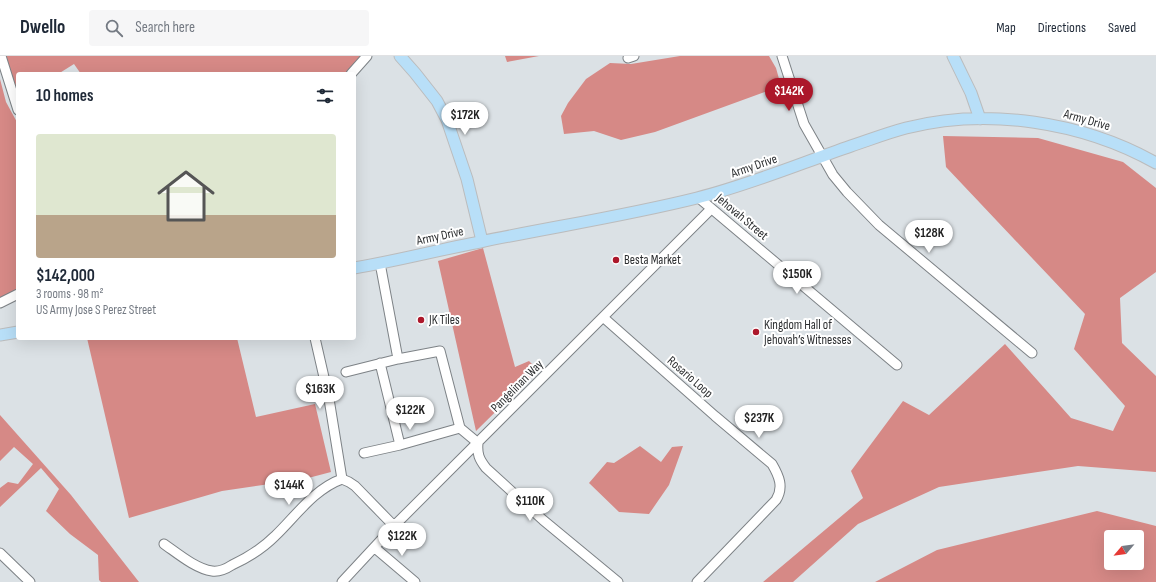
<!DOCTYPE html>
<html lang="en">
<head>
<meta charset="utf-8">
<style>
  :root { --surface:#fff; --page:#f6f6f7; --text:#1f2937; --muted:#747a83; --line:#e0e1e3; --accent:#ac172a }
  body { margin:0; font-family:"Sofia Sans Condensed",sans-serif; background:var(--page); color:var(--text); height:100vh; display:flex; flex-direction:column; font-size:15px; white-space:nowrap }
  * { box-sizing:border-box; margin:0 }
  p { font-size:13px; color:var(--muted) }
  .icon { flex:none; width:22px; height:22px; fill:none; stroke:currentColor; stroke-width:2; stroke-linecap:round; stroke-linejoin:round }
  .map { position:relative; flex:1; overflow:hidden }
  .details { position:absolute; left:16px; top:16px; width:340px; height:268px; display:flex; flex-direction:column; background:var(--surface); border-radius:4px; box-shadow:0 4px 16px #0002 }
  .details>* { flex:none }
  .needle { width:26px; rotate:241deg }
  .tools { position:absolute; left:1104px; top:474px; display:grid; gap:8px }
  .tools a { display:grid; place-items:center; width:40px; height:40px; border-radius:4px; background:var(--surface); box-shadow:0 4px 16px #0002; font-size:20px }
  .price { position:absolute; translate:-50% -34px; padding:0 9px; border-radius:14px; background:#fff; color:#222; font-size:13px; line-height:26px; filter:drop-shadow(0 1px 2px #0008) }
  .price::after { content:''; position:absolute; left:50%; top:24px; width:12px; height:9px; margin-left:-6px; background:inherit; clip-path:polygon(0 0,100% 0,50% 100%) }
  .price.on { background:var(--accent); color:#fff }
  ul { padding:0; list-style:none }
  li { display:grid; align-content:center; gap:8px; height:212px; padding:0 20px }
  li span { display:grid; place-items:center; height:124px; border-radius:4px; color:#555 }
  li>.icon { margin-inline-start:auto }
  span .icon { width:72px; height:72px; fill:#fffc; stroke-width:1 }
  li b { font-size:17px }
  h2 { display:flex; justify-content:space-between; align-items:center; height:48px; padding:0 20px; font-size:17px }
  header { display:flex; align-items:center; gap:24px; box-sizing:border-box; height:56px; padding:0 20px; background:var(--surface); border-bottom:1px solid var(--line) }
  header strong { font-size:19px }
  nav { display:flex; gap:22px; margin-inline-start:auto; font-size:14px }
  .search { width:280px; height:36px; background:var(--page); display:flex; align-items:center; gap:10px; box-sizing:border-box; padding:0 14px; border-radius:4px; color:var(--muted); font-size:15px }
  .map>svg:first-child { display:block }
  .forest { fill:#d68986; fill-rule:evenodd }
  .lines { fill:none; stroke-linecap:round; stroke-linejoin:round }
  .minor-casing { stroke:#7d8286; stroke-width:11 }
  .major-casing { stroke:#bbbcbd; stroke-width:13 }
  .minor { stroke:#fff; stroke-width:9 }
  .major { stroke:#b8dff8; stroke-width:11 }
  .poi-dot { fill:#ac172a; stroke:#fff; stroke-width:1.5 }
  .labels { text-anchor:middle; dominant-baseline:central; stroke-width:4; stroke-linejoin:round; paint-order:stroke }
  .street-label { font-size:13px; fill:#2c2e30; stroke:#fff }
  .poi-label { font-size:13px; fill:#2c2e30; stroke:#fff; text-anchor:start }
</style>
</head>
<body>
<header>
<strong>Dwello</strong>
<div class="search"><svg class="icon" aria-label="search" viewBox="0 0 24 24"><circle cx="10" cy="10" r="6"/><path d="M15 15l6 6"/></svg>Search here</div>
<nav><a>Map</a><a>Directions</a><a>Saved</a></nav>
</header>
<div class="map">
<svg width="1156" height="526" viewBox="0 0 1156 526">
  <rect width="100%" height="100%" fill="#dbe1e5"/>
  <path class="forest" d="M 4,0 L 363,0 L 345,18 L 81,18 L 74,8 L 58,18 L 32,18 L 31,16 L 24,18 L 18,18 L 18,44 Z
    M 505,0 L 539,0 L 507,6 Z
    M 680,0 L 769,0 L 776,12 L 781,30 L 655,76 L 621,84 L 594,75 L 564,78 L 561,60 L 568,47 L 586,23 L 610,7 L 631,8 Z
    M 0,23 L 6,46 L 18,68 L 18,235 L 0,246 Z
    M 943,80 L 1038,82 L 1123,106 L 1156,132 L 1156,216 L 1120,242 L 1122,287 L 1156,320 L 1156,416 L 1078,410 L 939,431 L 858,468 L 793,526 L 763,526 L 863,442 L 851,415 L 903,345 L 929,359 L 1005,288 L 1071,362 L 1113,375 L 1125,350 L 1074,293 L 1085,258 L 946,111 Z
    M 483,192 L 515,311 L 529,305 L 538,314 L 476,375 L 438,205 Z
    M 87,282 L 237,282 L 256,361 L 315,348 L 331,416 L 293,426 L 277,427 L 222,435 L 129,462 Z
    M 0,359 L 71,439 L 139,526 L 101,526 L 99,524 L 98,499 L 70,478 L 46,455 L 59,433 L 41,412 L 0,451 L 0,432 L 8,426 L 18,428 L 33,408 L 14,391 L 0,405 Z
    M 640,390 L 661,406 L 672,391 L 683,390 L 669,429 L 649,458 L 619,456 L 589,427 L 607,406 L 614,407 Z
    M 1097,455 L 1156,470 L 1156,526 L 875,526 L 937,494 ZM 1111,481 L 1137,481 L 1137,507 L 1111,507 Z"/>
  <g class="lines">
    <g class="minor-casing">
      <path id="minor" d="M 1,0 L 18,54
        M 782,0 L 804,68 L 833,119 L 847,136 L 879,169 L 1032,297
        M 628,2 L 634,0
        M 351,18 L 367,0
        M 699,142 L 897,309
        M 380,207 L 398,303
        M 0,247 L 18,238
        M 604,262 L 715,360 L 772,408 C 779,420 784,431 776,444 L 697,526
        M 315,282 L 329,343 L 342,423
        M 380,307 L 400,389
        M 346,316 L 398,303 L 440,295 L 460,372 L 478,387 C 477,398 479,403 486,412 L 543,464 L 618,526
        M 364,397 L 400,389 L 460,372
        M 164,488 C 177,497 196,513 212,515 C 220,516 226,513 232,509 C 247,502 263,492 275,480 C 295,461 314,433 342,423 L 349,426 L 355,430 L 394,470
        M 375,492 L 415,526
        M 0,497 L 30,526
        M 342,526 L 394,470 L 711,153"/>
    </g>
    <g class="major-casing">
      <path id="major" d="M 400,0 L 415,17 L 437,45 L 447,64 L 467,123 L 482,185
        M 953,0 L 971,37 L 980,63
        M 354,212 C 396,205 438,194 480,186 C 552,171 625,160 697,142 C 749,129 799,108 851,90 C 869,84 887,77 906,72 C 988,51 1083,66 1156,107
        M 0,279 L 18,276"/>
    </g>
    <use href="#minor" class="minor"/>
    <use href="#major" class="major"/>
  </g>
  <g class="poi-dot">
    <circle cx="616" cy="204" r="4"/>
    <circle cx="421" cy="264" r="4"/>
    <circle cx="756" cy="276" r="4"/>
  </g>
  <g class="labels">
    <g class="street-label">
      <text transform="translate(1087 64) rotate(16)">Army Drive</text>
      <text transform="translate(754 110) rotate(-19)">Army Drive</text>
      <text transform="translate(742 161) rotate(40)">Jehovah Street</text>
      <text transform="translate(440 180) rotate(-12)">Army Drive</text>
      <text transform="translate(690 321) rotate(41)">Rosario Loop</text>
      <text transform="translate(517 330) rotate(-45)">Pangelinan Way</text>
    </g>
    <g class="poi-label">
      <text x="624" y="204">Besta Market</text>
      <text x="429" y="264">JK Tiles</text>
      <text x="764" y="269">Kingdom Hall of<tspan x="764" dy="15">Jehovah’s Witnesses</tspan></text>
    </g>
  </g>
</svg>
<div class="tools">
<a><svg class="needle" viewBox="-14 -14 28 28"><path d="M0-13l5 13h-10z" fill="#e53935"/><path d="M0 13l5-13h-10z" fill="#747a83"/></svg></a>
</div>
<b class="price on" style="left:789px;top:56px">$142K</b>
<b class="price" style="left:465px;top:80px">$172K</b>
<b class="price" style="left:929px;top:198px">$128K</b>
<b class="price" style="left:797px;top:239px">$150K</b>
<b class="price" style="left:320px;top:354px">$163K</b>
<b class="price" style="left:410px;top:375px">$122K</b>
<b class="price" style="left:759px;top:383px">$237K</b>
<b class="price" style="left:289px;top:450px">$144K</b>
<b class="price" style="left:530px;top:466px">$110K</b>
<b class="price" style="left:402px;top:501px">$122K</b>
<section class="details">
<h2>10 homes<svg class="icon" aria-label="filters" viewBox="0 0 24 24"><path d="M4 7h16M4 17h16"/><circle cx="9" cy="7" r="2"/><circle cx="15" cy="17" r="2"/></svg></h2>
<ul>
<li><span style="background:linear-gradient(#dfe7d0 65%,#b9a48a 0)"><svg class="icon" aria-label="home" viewBox="0 0 24 24"><path d="M3 11l9-7 9 7M6 9v11h12V9"/></svg></span><div><b>$142,000</b><p>3 rooms · 98 m²</p><p>US Army Jose S Perez Street</p></div></li>
</ul>
</section>
</div>
</body>
</html>
